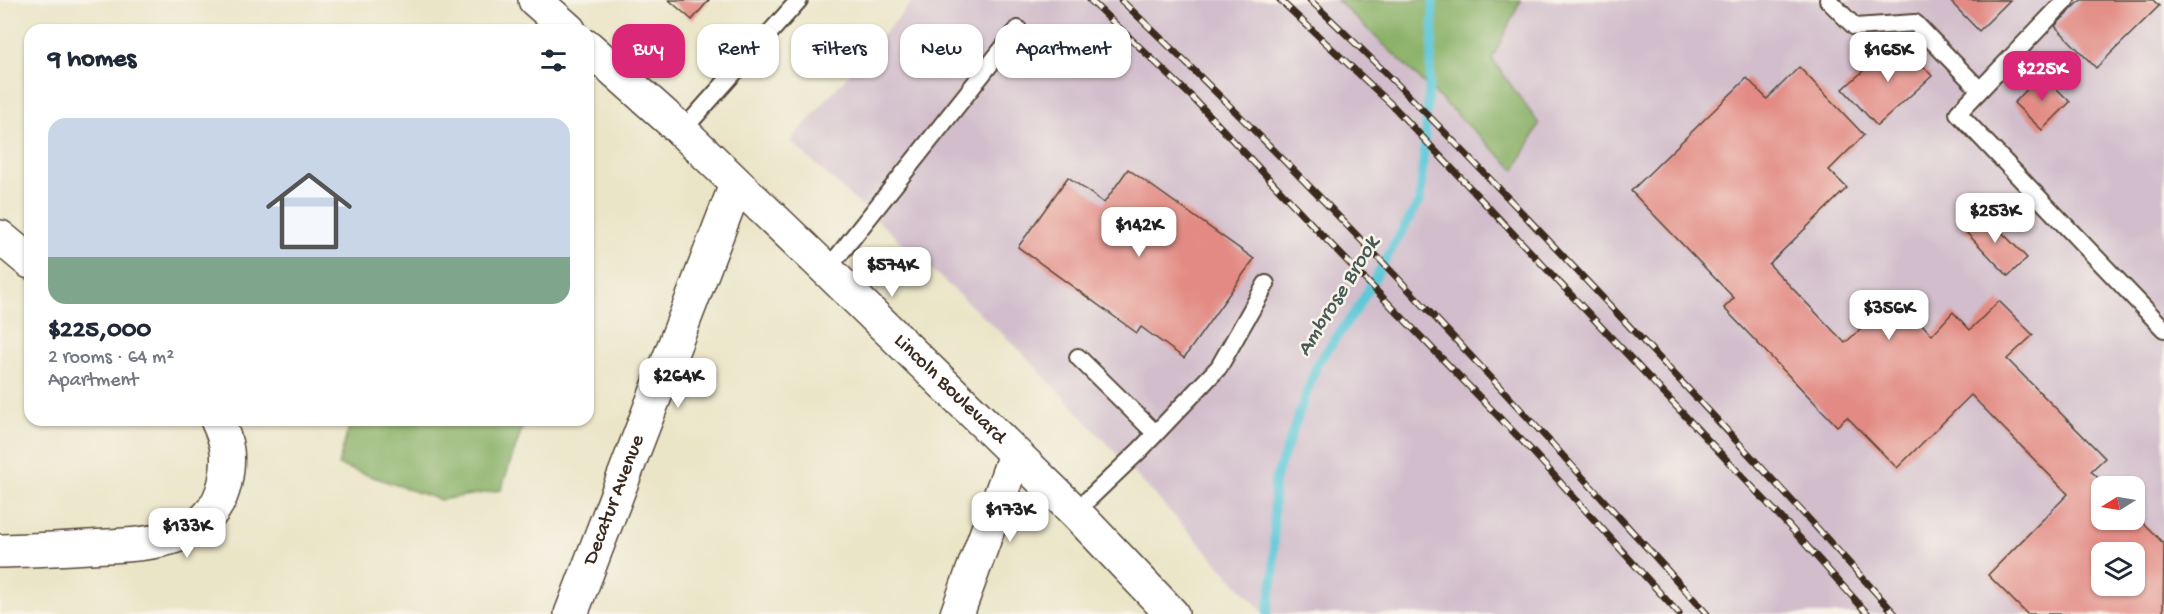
<!DOCTYPE html>
<html lang="en">
<head>
<meta charset="utf-8">
<style>
  :root { --surface:#fff; --page:#f2f2f3; --text:#1f2937; --muted:#747a83; --line:#e0e1e3; --accent:#db2777 }
  body { margin:0; font-family:"Gochi Hand",sans-serif; background:var(--page); color:var(--text); height:100vh; display:flex; flex-direction:column; font-size:22px; white-space:nowrap }
  * { box-sizing:border-box; margin:0 }
  p { font-size:20px; color:var(--muted) }
  .icon { flex:none; width:33px; height:33px; fill:none; stroke:currentColor; stroke-width:2; stroke-linecap:round; stroke-linejoin:round }
  .map { position:relative; flex:1; overflow:hidden }
  .panel { position:absolute; left:24px; top:24px; width:570px; height:402px; display:flex; flex-direction:column; background:var(--surface); border-radius:18px; box-shadow:0 2px 4px #0004 }
  .panel>* { flex:none }
  .hud { position:absolute; left:612px; top:24px; width:570px; height:54px; display:flex; gap:12px }
  .needle { width:39px; rotate:259deg }
  .tools { position:absolute; left:2091px; top:476px; display:grid; gap:12px }
  .tools a { display:grid; place-items:center; width:54px; height:54px; border-radius:12px; background:var(--surface); box-shadow:0 2px 4px #0004; font-size:30px }
  .price { position:absolute; translate:-50% -51px; padding:0 14px; border-radius:12px; background:#fff; color:#222; font-size:20px; line-height:39px; filter:drop-shadow(0 2px 3px #0008) }
  .price::after { content:''; position:absolute; left:50%; top:36px; width:18px; height:14px; margin-left:-9px; background:inherit; clip-path:polygon(0 0,100% 0,50% 100%) }
  .price.active { background:var(--accent); color:#fff }
  ul { padding:0; list-style:none }
  li { display:grid; align-content:center; gap:12px; height:318px; padding:0 24px }
  li+li { border-top:2px solid var(--line) }
  li span { display:grid; place-items:center; height:186px; border-radius:18px; color:#555 }
  li>.icon { margin-inline-start:auto }
  span .icon { width:108px; height:108px; fill:#fffc; stroke-width:1 }
  li b { font-size:26px }
  h2 { display:flex; justify-content:space-between; align-items:center; height:72px; padding:0 24px; font-size:26px }
  .pill { padding:0 21px; border-radius:18px; background:var(--surface); box-shadow:0 2px 4px #0004; font-size:21px; line-height:54px }
  .pill.active { background:var(--accent); color:#fff }
  .map>svg:first-child { display:block }
  .industrial { fill:#d1bdcb; fill-rule:evenodd }
  .forest { fill:#8ab167; stroke:#626e42; stroke-width:1.5 }
  .lines { fill:none; stroke-linecap:round; stroke-linejoin:round }
  .stream { stroke:#5ec8d8; stroke-width:9 }
  .building { fill:#e28a83; fill-rule:evenodd }
  .service-casing { stroke:#554638; stroke-width:20 }
  .minor-casing { stroke:#554638; stroke-width:36 }
  .secondary-casing { stroke:#554638; stroke-width:36 }
  .service { stroke:#fff; stroke-width:16 }
  .minor { stroke:#fff; stroke-width:33 }
  .secondary { stroke:#fff; stroke-width:33 }
  .rail-casing { stroke:#3b2a1e; stroke-width:7 }
  .rail { stroke:#f7f3e8; stroke-width:4.5; stroke-dasharray:14; stroke-linecap:butt }
  .labels { text-anchor:middle; dominant-baseline:central; stroke-width:5; stroke-linejoin:round; paint-order:stroke }
  .street-label { font-size:21px; fill:#3b2a1e; stroke:#f7f3e8 }
  .water-label { font-size:22px; font-style:italic; fill:#465956; stroke:#f7f3e8 }
</style>
</head>
<body>
<div class="map">
<svg width="2164" height="614" viewBox="0 0 2164 614">
  <rect width="100%" height="100%" fill="#f7f3e8"/>
  <filter id="ink" filterUnits="userSpaceOnUse"><feTurbulence type="fractalNoise" baseFrequency=".0167" numOctaves="2"/><feDisplacementMap in="SourceGraphic" scale="12" xChannelSelector="R" yChannelSelector="G"/><feConvolveMatrix kernelMatrix="1 2 1 2 8 2 1 2 1" color-interpolation-filters="sRGB"/></filter>
  <filter id="wash" filterUnits="userSpaceOnUse"><feTurbulence type="fractalNoise" baseFrequency=".008" numOctaves="4" result="noise"/><feDisplacementMap in="SourceGraphic" scale="24" xChannelSelector="R" yChannelSelector="G"/><feGaussianBlur stdDeviation="1.35" result="paint"/><feColorMatrix in="noise" values="0 0 0 0 0 0 0 0 0 0 0 0 0 0 0 0 0 1.4 0 .05"/><feComposite in="paint" operator="in"/></filter>
  <g filter="url(#wash)">
    <rect width="100%" height="100%" fill="#ebe5c8"/>
    <path class="industrial" d="M 914,0 L 2164,0 L 2164,614 L 1265,614 L 1020,350 L 790,141 ZM 2102,486 L 2134,486 L 2134,519 L 2102,519 ZM 2102,552 L 2134,552 L 2134,585 L 2102,585 Z"/>
    <path class="forest" d="M 1337,0 L 1521,0 L 1492,59 L 1539,124 L 1515,170 Z
      M 351,420 L 525,420 L 501,490 L 440,500 L 338,465 Z"/>
    <g class="lines">
      <path class="stream" d="M 1267,614 L 1274,573 L 1274,483 L 1317,364 L 1357,309 L 1420,200 L 1433,36 L 1433,0"/>
    </g>
    <g id="blocks">
      <path class="building" d="M 669,0 L 709,0 L 692,20 Z
        M 1949,0 L 2010,0 L 1979,31 Z
        M 2081,0 L 2153,0 L 2159,6 L 2096,68 L 2055,26 Z
        M 1899,39 L 1932,76 L 1877,126 L 1843,89 Z
        M 1799,67 L 1864,135 L 1829,170 L 1847,188 L 1769,264 L 1845,343 L 1896,297 L 1932,335 L 1953,312 L 1970,330 L 1999,301 L 2033,335 L 2007,359 L 2105,458 L 2091,471 L 2106,486 L 2102,486 L 2102,519 L 2134,519 L 2134,514 L 2164,544 L 2163,614 L 2027,614 L 1988,575 L 2068,494 L 1971,395 L 1897,468 L 1847,417 L 1837,426 L 1724,308 L 1734,298 L 1631,191 L 1747,78 L 1767,99 ZM 2102,552 L 2134,552 L 2134,585 L 2102,585 Z
        M 2042,74 L 2070,102 L 2042,130 L 2014,103 Z
        M 1128,169 L 1254,259 L 1184,358 L 1141,327 L 1137,333 L 1018,247 L 1068,177 L 1104,203 Z
        M 1981,211 L 2027,258 L 2008,276 L 1963,229 Z"/>
    </g>
  </g>
  <g filter="url(#ink)">
    <use href="#blocks" fill-opacity="0" stroke="#554638" stroke-width="1.5"/>
    <g class="lines">
      <g class="service-casing">
        <path id="service" d="M 1828,0 L 1855,27 L 1915,23 L 1980,90
          M 2066,0 L 1958,113 L 2164,329
          M 682,131 L 799,0
          M 827,270 L 1018,29
          M 1078,357 L 1155,433
          M 1075,512 L 1140,450 L 1219,367 L 1266,284"/>
      </g>
      <g class="minor-casing">
        <g id="minor">
          <path d="M 0,237 L 30,262"/>
          <path d="M 0,551 C 29,550 59,549 88,547 C 140,544 211,547 225,482 C 230,457 228,443 217,420"/>
          <path id="s1" d="M 571,614 L 736,185"/>
          <path d="M 957,614 L 1015,455"/>
        </g>
      </g>
      <g class="secondary-casing">
        <g id="secondary">
          <path d="M 535,0 L 569,30"/>
          <path id="s2" d="M 588,47 L 682,131 L 827,270 L 1075,512 L 1172,614"/>
        </g>
      </g>
      <use href="#service" class="service"/>
      <use href="#minor" class="minor"/>
      <use href="#secondary" class="secondary"/>
      <g class="rail-casing">
        <path id="rail" d="M 1090,0 L 1192,97 L 1320,233 L 1533,452 L 1679,614
          M 1121,0 C 1326,195 1517,404 1707,614
          M 1280,0 L 1392,105 L 1789,526 L 1868,614
          M 1310,0 C 1416,99 1515,205 1615,311 C 1709,411 1803,511 1895,614"/>
      </g>
      <use href="#rail" class="rail"/>
    </g>
  </g>
  <g class="labels">
    <g class="street-label">
      <text stroke="none"><textPath href="#s2" startOffset="498">Lincoln Boulevard</textPath></text>
      <text stroke="none"><textPath href="#s1" startOffset="122">Decatur Avenue</textPath></text>
    </g>
    <g class="water-label">
      <text transform="translate(1339 297) rotate(-58)">Ambrose Brook</text>
    </g>
  </g>
</svg>
<div class="tools">
<a><svg class="needle" viewBox="-14 -14 28 28"><path d="M0-13l5 13h-10z" fill="#e53935"/><path d="M0 13l5-13h-10z" fill="#747a83"/></svg></a>
<a><svg class="icon" aria-label="layers" viewBox="0 0 24 24"><path d="M12 4l9 5-9 5-9-5zM3 14l9 5 9-5"/></svg></a>
</div>
<b class="price" style="left:1888px;top:83px">$165K</b>
<b class="price active" style="left:2042px;top:102px">$225K</b>
<b class="price" style="left:1995px;top:244px">$253K</b>
<b class="price" style="left:1139px;top:258px">$142K</b>
<b class="price" style="left:892px;top:298px">$574K</b>
<b class="price" style="left:1889px;top:341px">$356K</b>
<b class="price" style="left:678px;top:409px">$264K</b>
<b class="price" style="left:1010px;top:543px">$173K</b>
<b class="price" style="left:187px;top:559px">$133K</b>
<div class="hud">
<a class="pill active">Buy</a>
<a class="pill">Rent</a>
<a class="pill">Filters</a>
<a class="pill">New</a>
<a class="pill">Apartment</a>
</div>
<section class="panel">
<h2>9 homes<svg class="icon" aria-label="filters" viewBox="0 0 24 24"><path d="M4 7h16M4 17h16"/><circle cx="9" cy="7" r="2"/><circle cx="15" cy="17" r="2"/></svg></h2>
<ul>
<li><span style="background:linear-gradient(#c9d6e8 75%,#7fa58c 0)"><svg class="icon" aria-label="home" viewBox="0 0 24 24"><path d="M3 11l9-7 9 7M6 9v11h12V9"/></svg></span><div><b>$225,000</b><p>2 rooms · 64 m²</p><p>Apartment</p></div></li>
</ul>
</section>
</div>
</body>
</html>
